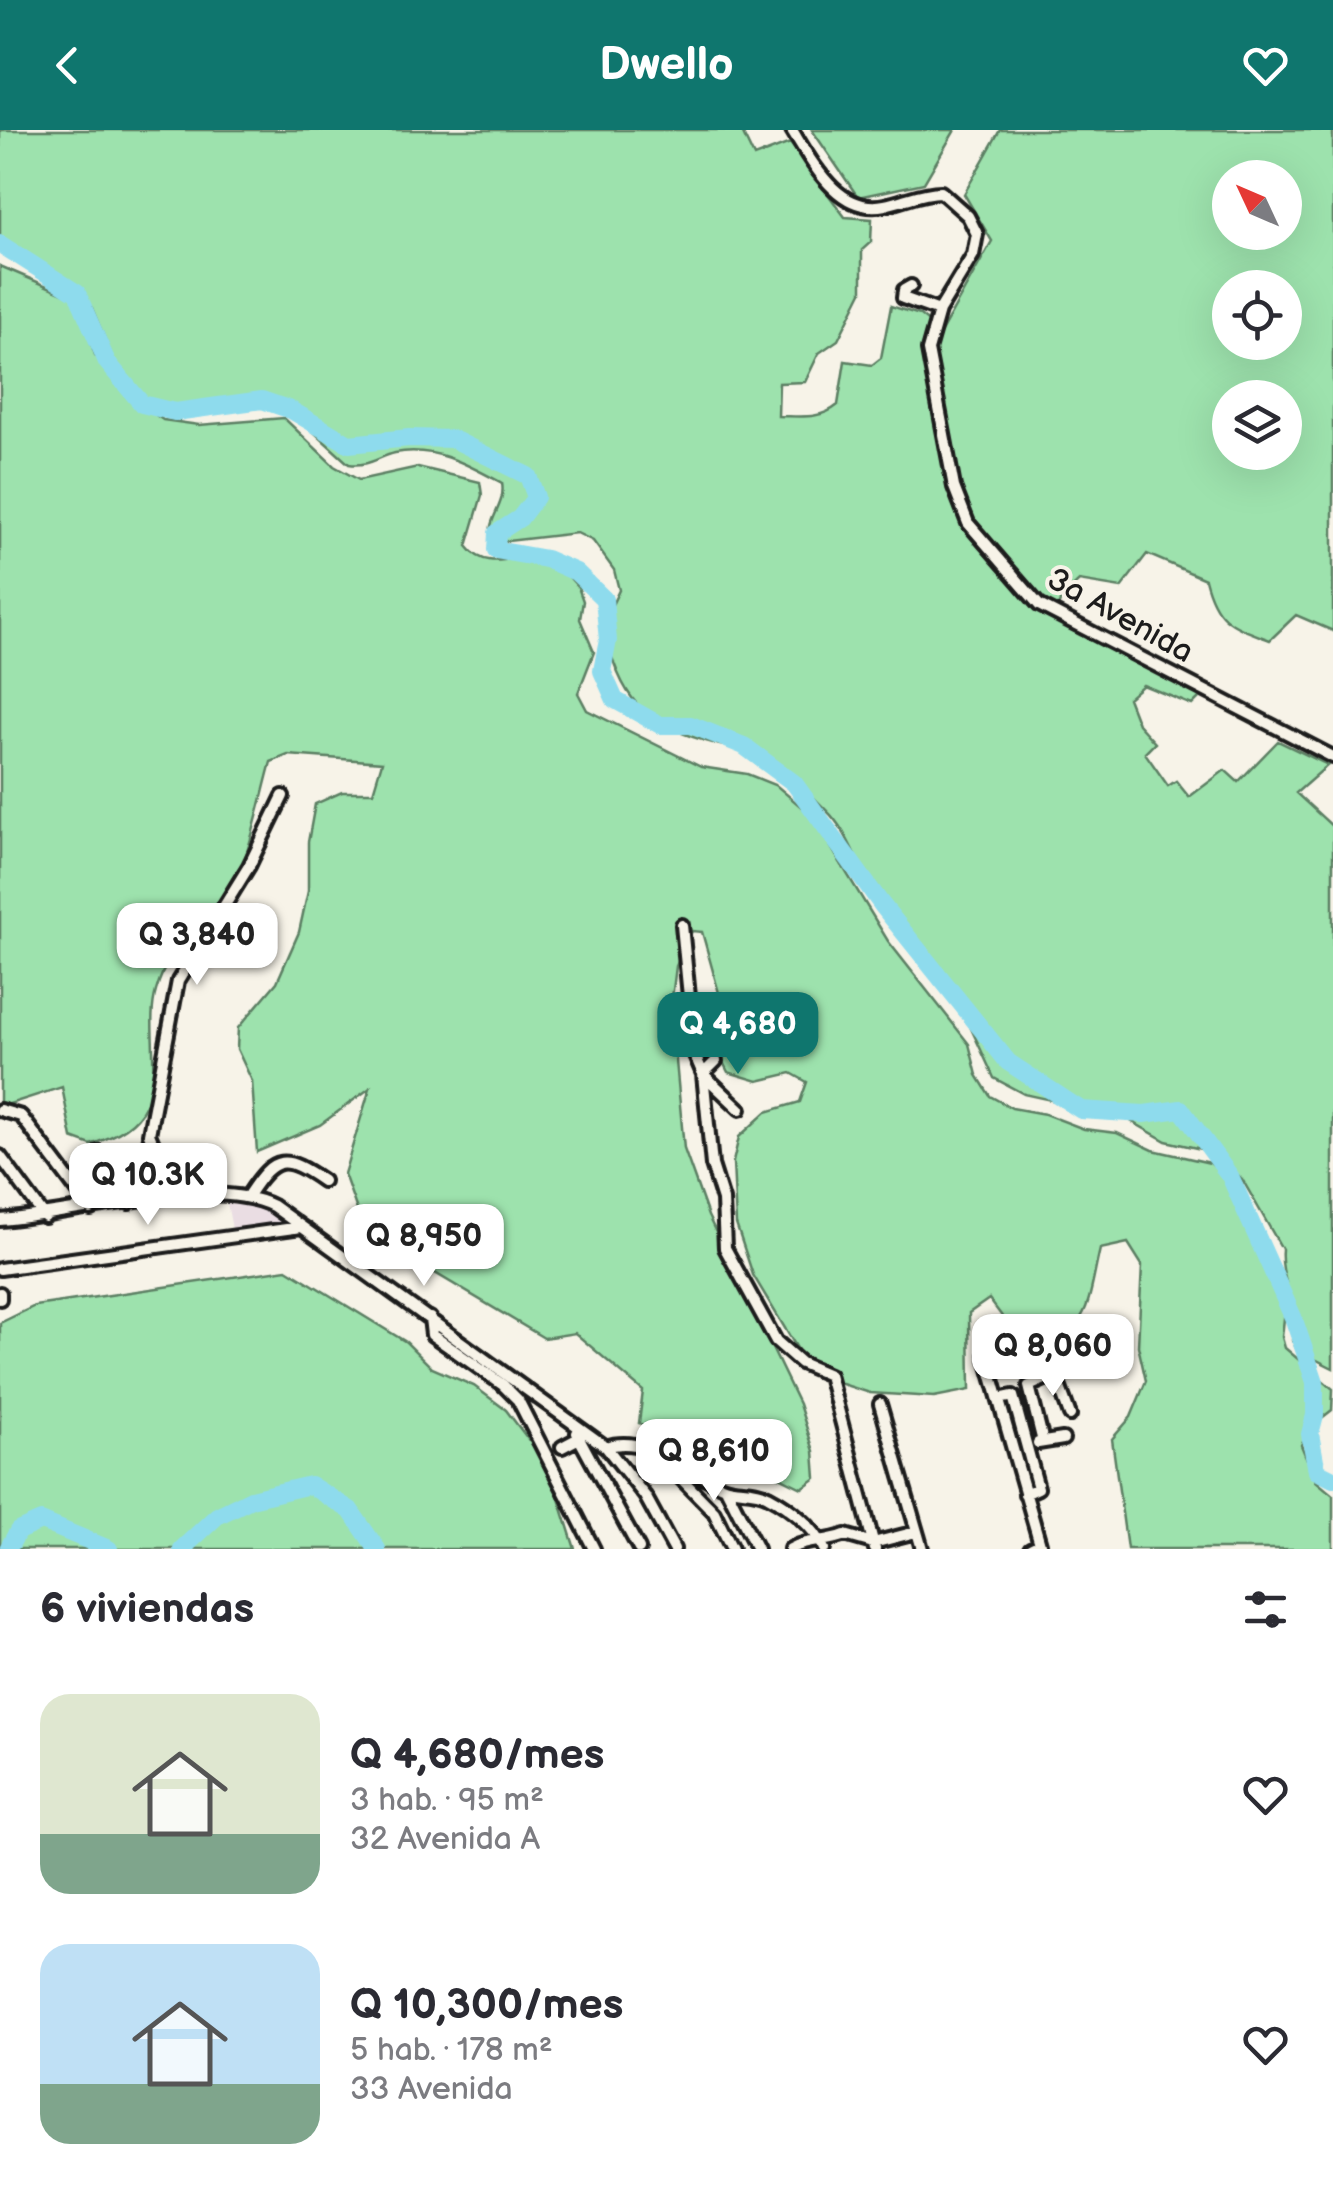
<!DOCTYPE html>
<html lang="es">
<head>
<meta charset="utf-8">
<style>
  :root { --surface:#fff; --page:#f7f7f7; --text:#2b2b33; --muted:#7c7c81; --accent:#0f766e }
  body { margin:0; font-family:"Balsamiq Sans",sans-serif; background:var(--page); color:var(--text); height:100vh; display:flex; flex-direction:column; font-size:38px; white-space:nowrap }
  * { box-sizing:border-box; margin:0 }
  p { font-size:32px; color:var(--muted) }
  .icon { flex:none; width:55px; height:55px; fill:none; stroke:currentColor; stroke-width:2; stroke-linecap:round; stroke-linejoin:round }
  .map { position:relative; height:1419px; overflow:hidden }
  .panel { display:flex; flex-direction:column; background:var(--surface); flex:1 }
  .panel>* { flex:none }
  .needle { width:65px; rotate:314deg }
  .fabs { position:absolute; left:1212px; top:30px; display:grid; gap:20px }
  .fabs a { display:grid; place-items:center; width:90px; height:90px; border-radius:50%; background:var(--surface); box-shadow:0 10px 40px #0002; font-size:50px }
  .price { position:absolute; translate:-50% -85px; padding:0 22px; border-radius:20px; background:#fff; color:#222; font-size:32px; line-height:65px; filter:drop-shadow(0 2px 5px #0008) }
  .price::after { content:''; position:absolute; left:50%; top:60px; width:30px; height:22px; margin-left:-15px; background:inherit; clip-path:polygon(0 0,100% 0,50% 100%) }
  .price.current { background:var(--accent); color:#fff }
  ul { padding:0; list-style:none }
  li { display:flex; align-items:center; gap:30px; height:250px; padding:0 40px }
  li span { display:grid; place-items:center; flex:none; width:280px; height:200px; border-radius:30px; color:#555 }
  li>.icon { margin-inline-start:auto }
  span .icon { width:120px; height:120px; fill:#fffc; stroke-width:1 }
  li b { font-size:42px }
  h2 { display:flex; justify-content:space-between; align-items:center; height:120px; padding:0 40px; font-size:42px }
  header { display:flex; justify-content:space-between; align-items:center; height:130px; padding:0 40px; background:var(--accent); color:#fff; font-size:45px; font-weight:800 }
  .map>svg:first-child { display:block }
  .built { fill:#eadde3 }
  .green { fill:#9de2ad; stroke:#5c7f64; stroke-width:2.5; fill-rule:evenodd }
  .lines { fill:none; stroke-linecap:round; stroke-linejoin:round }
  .river { stroke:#8edbed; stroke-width:18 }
  .minor-casing { stroke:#1c1c1c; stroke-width:18 }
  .minor { stroke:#f7f3e8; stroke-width:10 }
  .labels { text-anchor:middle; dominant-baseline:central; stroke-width:8; stroke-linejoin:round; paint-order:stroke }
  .street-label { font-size:32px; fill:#1c1c1c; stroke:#f7f3e8 }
</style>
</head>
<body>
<header><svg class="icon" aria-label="back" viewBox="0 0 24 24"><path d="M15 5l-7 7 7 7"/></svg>Dwello<svg class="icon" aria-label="heart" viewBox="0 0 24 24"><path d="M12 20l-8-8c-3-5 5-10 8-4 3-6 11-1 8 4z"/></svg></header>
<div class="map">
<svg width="1333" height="1419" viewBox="0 0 1333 1419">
  <rect width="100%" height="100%" fill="#f7f3e8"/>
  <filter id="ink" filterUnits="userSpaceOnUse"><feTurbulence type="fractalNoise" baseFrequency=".01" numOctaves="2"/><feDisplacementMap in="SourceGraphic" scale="20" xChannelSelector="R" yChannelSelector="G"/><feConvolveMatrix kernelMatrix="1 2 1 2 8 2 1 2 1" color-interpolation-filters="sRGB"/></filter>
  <g filter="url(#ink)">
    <path class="built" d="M 226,1068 L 252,1072 L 295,1095 L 233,1104 Z"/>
    <path class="green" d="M 0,0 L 741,0 L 754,27 L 790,13 L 845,87 L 872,89 L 871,112 L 862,120 L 862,162 L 838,210 L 819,223 L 805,252 L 779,253 L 778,286 C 800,286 820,290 838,275 L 845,231 L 872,235 L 881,228 L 891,176 L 920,185 L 941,202 L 992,111 L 964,64 L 1000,0 L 1333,0 L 1333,501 L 1296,485 L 1270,510 C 1231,495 1216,492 1205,449 L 1147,424 L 1121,458 L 1079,451 L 1061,468 L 1055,486 L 1193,557 L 1200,567 L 1192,575 L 1143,555 L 1128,568 L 1138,594 L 1155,613 L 1145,623 L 1168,656 L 1176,651 L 1189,667 L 1225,640 L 1238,652 L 1278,611 L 1328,635 L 1296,663 L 1333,697 L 1333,1238 L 1297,1220 L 1292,1210 C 1301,1177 1279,1151 1282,1119 L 1242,1049 L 1214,1022 L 1166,1011 L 1120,985 L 1024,964 L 994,948 C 972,901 954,856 921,815 C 906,795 886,778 872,757 C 855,731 849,702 826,680 C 805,659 784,635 757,622 C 745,616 732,618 720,615 C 641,595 621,571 603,494 L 619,460 L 614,440 L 593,411 L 577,403 L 499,412 L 490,408 C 488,387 506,375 502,353 C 469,335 434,315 395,323 C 378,327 368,337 349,334 L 293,283 L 281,278 L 245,275 L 167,287 L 120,245 L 92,178 L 74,154 L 0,117 ZM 1230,48 L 1285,48 L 1285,102 L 1230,102 ZM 1230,158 L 1285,158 L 1285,212 L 1230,212 ZM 1230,268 L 1285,268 L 1285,322 L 1230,322 Z
      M 812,0 L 955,0 L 924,53 L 858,67 Z
      M 0,136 L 75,168 L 95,225 L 127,265 L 163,290 L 199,295 L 284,288 L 334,336 L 359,350 L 418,337 L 480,352 L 482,365 L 467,416 C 488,445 519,421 549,425 L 578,457 L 583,471 L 580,489 L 594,522 L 578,563 L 587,580 L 701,637 L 747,644 L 777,656 L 812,686 L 888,811 L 969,914 L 977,945 L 990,966 L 1012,978 L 1045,984 L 1084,999 L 1117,1003 L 1153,1020 L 1210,1033 L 1223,1044 L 1273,1131 L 1285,1179 L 1282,1207 L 1285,1218 L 1333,1259 L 1332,1280 L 1309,1298 L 1301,1315 L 1316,1351 L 1333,1365 L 1333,1419 L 1127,1419 L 1112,1309 L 1131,1287 L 1146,1251 L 1138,1216 L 1142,1135 L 1128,1113 L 1100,1119 C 1086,1178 1092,1205 1024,1216 L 989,1169 L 969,1183 L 970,1260 L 934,1267 L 870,1263 L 839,1253 L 807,1235 L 753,1145 L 736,1094 L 733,1032 L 739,1007 L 766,982 L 800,972 L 807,952 L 791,943 L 758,951 L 728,942 L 718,922 L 719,863 L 702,802 L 692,801 L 676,836 L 671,876 L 684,1019 L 708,1086 L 799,1274 L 814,1321 L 816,1348 L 802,1358 L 723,1319 L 639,1293 L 643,1261 L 575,1203 L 544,1208 L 393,1118 L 357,1080 L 344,1044 L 370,958 L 320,995 L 257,1022 L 252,951 L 237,919 L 238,898 L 277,852 L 299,802 L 308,761 L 308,712 L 315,674 L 342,662 L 373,662 L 382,632 L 288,625 L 271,632 C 257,682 247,749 212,790 C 187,820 170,813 156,861 C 145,898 164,948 142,982 C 130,1000 109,1008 91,1015 L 72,1008 L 62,957 L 0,977 Z
      M 287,1139 L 406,1212 L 432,1238 L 474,1256 L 506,1280 L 549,1337 L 575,1419 L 0,1419 L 0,1193 L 35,1176 Z"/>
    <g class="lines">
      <path class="river" d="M 0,114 L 77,163 L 107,232 L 142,274 L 175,282 L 262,270 L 291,280 L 349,314 L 409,308 L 453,309 L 528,346 L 536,367 L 520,388 L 497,403 L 496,420 L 546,429 L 576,442 L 604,469 L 608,510 L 602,541 L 615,570 L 660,595 L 691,595 L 744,616 L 794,653 L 882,775 L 1008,932 L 1081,980 L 1144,984 L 1181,979 L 1230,1046 L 1293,1187 L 1315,1252 L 1315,1285 L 1310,1304 L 1317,1341 L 1333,1349
        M 8,1419 L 18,1401 L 41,1391 L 109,1419
        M 182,1419 L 217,1386 L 251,1369 L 310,1355 L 350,1380 L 377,1419"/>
      <g class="minor-casing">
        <path id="minor" d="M 792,0 C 813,34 839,85 885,75 C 904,71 922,62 941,62 L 968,86 L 977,104 L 973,125 L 939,181 L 928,220 L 954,357 L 968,393 L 1039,475 L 1333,627
          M 911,156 L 904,160 L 903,168 L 939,181
          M 682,795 L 690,877 L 679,887 L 703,944 L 712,1035 L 723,1070 L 725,1118 L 776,1211 L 801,1233 L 829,1245 L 875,1419
          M 716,931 L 703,944 L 740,979
          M 0,980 L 21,986 L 91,1079
          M 99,1022 L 129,1073
          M 0,1026 L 45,1087
          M 249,1064 C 275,1024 285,1025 323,1051
          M 190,1066 L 158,1026 L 149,1004 L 178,851 L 249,736 L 283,666
          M 0,1090 C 72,1085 212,1045 273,1076 L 606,1317 L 645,1366 L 674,1419
          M 0,1139 L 301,1097
          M 0,1163 L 0,1169
          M 430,1188 L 432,1205 L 503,1255 L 518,1270 L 594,1419
          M 986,1225 L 1040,1414 L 1030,1419
          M 1045,1249 L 1056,1247 L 1070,1285
          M 999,1269 L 1013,1266 L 1038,1358 L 1025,1364
          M 880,1274 L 922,1419
          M 579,1308 L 639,1419
          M 1043,1312 L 1029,1256 L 1045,1249 L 1040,1225 L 1054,1217
          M 1038,1313 L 1063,1309
          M 562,1317 L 579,1308 L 577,1303
          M 606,1317 C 645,1303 688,1342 722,1356 C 736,1362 754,1358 768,1366 C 789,1377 815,1397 824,1419
          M 659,1326 L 714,1382 L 732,1419
          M 726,1358 L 757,1419
          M 790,1419 C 808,1409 825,1413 845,1405 L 873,1413 L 916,1402"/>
      </g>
      <use href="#minor" class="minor"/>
    </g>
  </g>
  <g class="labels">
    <g class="street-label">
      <text transform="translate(1120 486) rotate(29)">3a Avenida</text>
    </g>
  </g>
</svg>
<div class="fabs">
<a><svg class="needle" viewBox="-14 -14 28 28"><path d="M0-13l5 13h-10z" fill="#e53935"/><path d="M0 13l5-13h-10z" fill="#7c7c81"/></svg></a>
<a><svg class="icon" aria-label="locate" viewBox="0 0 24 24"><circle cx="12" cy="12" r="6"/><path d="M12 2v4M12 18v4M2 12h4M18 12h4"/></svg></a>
<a><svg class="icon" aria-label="layers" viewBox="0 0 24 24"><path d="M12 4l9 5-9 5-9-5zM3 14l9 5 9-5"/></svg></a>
</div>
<b class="price" style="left:197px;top:858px">Q 3,840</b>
<b class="price current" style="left:738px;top:947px">Q 4,680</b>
<b class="price" style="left:148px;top:1098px">Q 10.3K</b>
<b class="price" style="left:424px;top:1159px">Q 8,950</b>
<b class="price" style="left:1053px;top:1269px">Q 8,060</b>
<b class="price" style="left:714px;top:1374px">Q 8,610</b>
</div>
<section class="panel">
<h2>6 viviendas<svg class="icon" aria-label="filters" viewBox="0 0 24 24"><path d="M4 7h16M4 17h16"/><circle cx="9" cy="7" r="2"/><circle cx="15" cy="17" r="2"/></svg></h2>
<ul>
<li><span style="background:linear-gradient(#dfe7d0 70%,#7fa58c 0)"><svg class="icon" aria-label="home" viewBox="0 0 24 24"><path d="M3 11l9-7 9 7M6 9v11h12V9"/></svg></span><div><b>Q 4,680/mes</b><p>3 hab. · 95 m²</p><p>32 Avenida A</p></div><svg class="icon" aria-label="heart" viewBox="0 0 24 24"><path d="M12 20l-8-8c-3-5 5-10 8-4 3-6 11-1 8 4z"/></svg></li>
<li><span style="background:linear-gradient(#bfe0f5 70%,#7fa58c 0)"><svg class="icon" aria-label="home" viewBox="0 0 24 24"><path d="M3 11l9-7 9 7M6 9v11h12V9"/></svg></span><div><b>Q 10,300/mes</b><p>5 hab. · 178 m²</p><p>33 Avenida</p></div><svg class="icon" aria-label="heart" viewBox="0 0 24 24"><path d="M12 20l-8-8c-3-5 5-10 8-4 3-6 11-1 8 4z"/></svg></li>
</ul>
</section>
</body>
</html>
